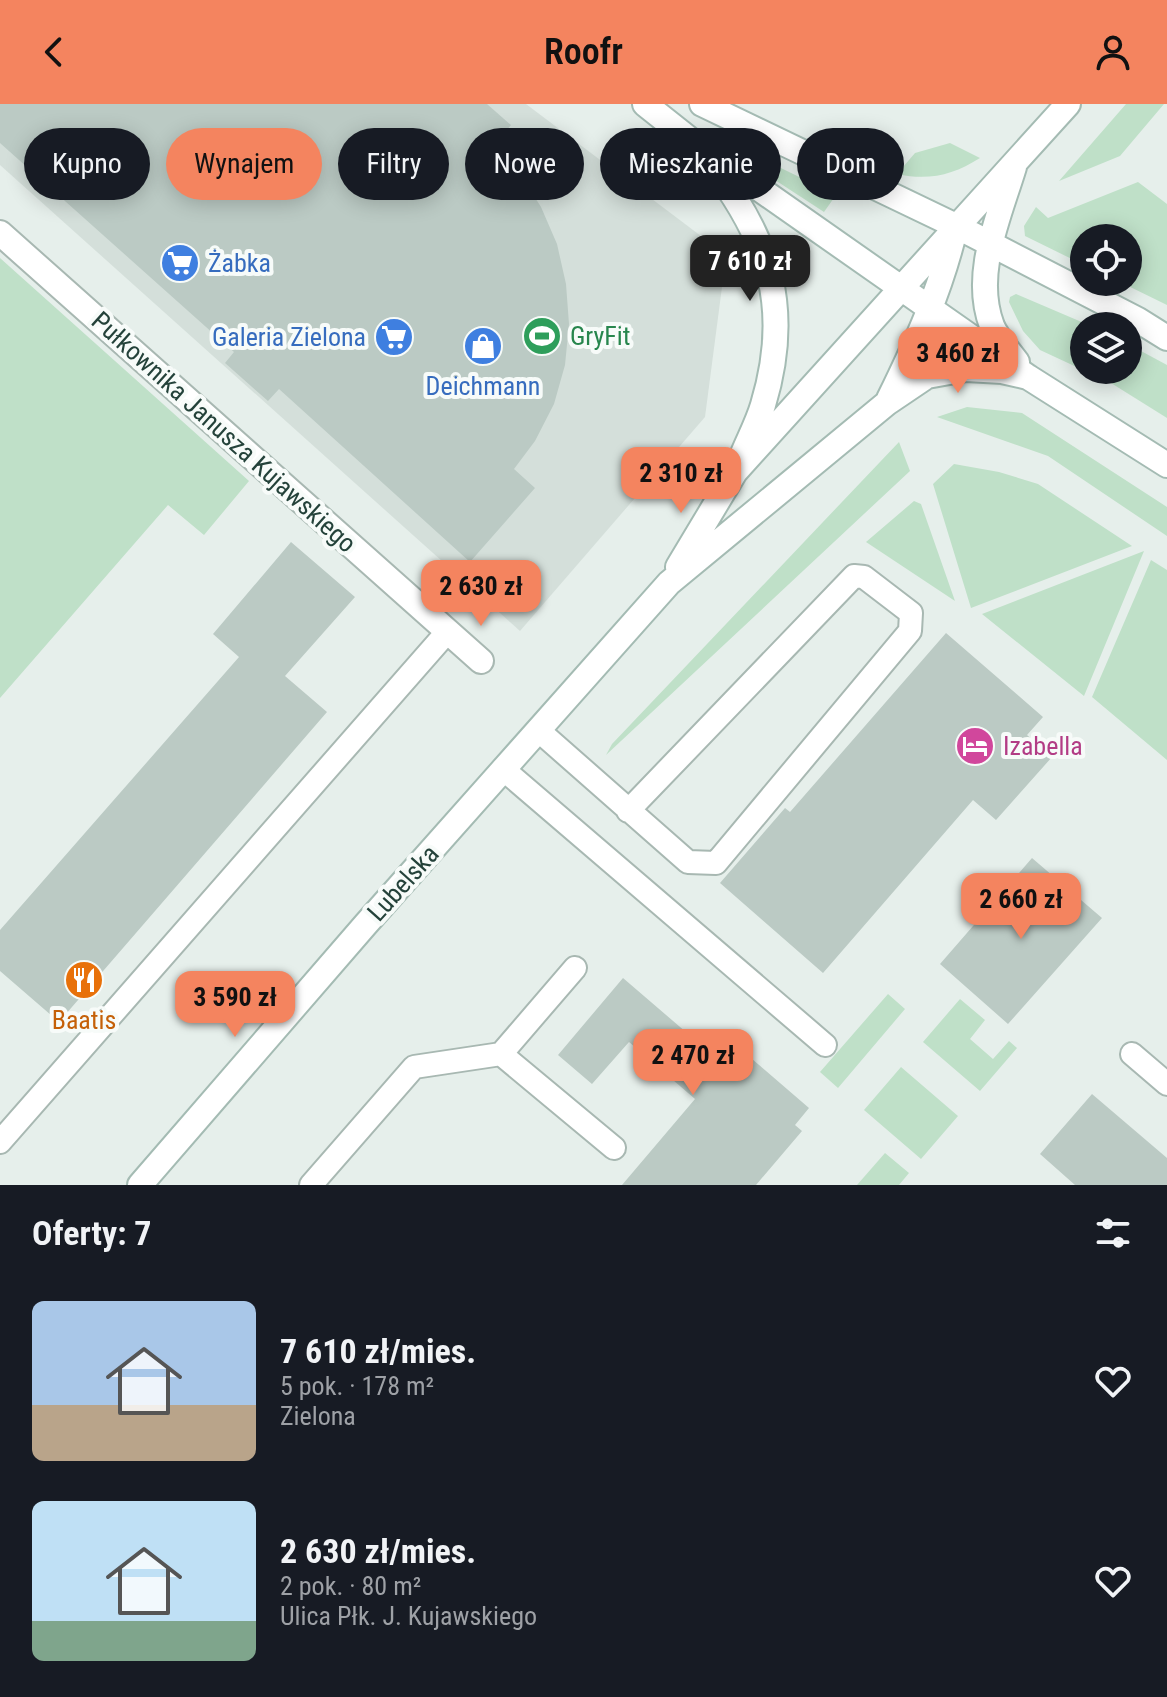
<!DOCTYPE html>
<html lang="pl">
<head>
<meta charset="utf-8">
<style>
  :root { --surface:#171b24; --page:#242831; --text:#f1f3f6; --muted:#9ea1a6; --accent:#f4845f }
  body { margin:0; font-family:"Roboto Condensed",sans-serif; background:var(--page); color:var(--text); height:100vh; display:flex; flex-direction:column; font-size:30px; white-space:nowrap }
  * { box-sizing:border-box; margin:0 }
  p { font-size:26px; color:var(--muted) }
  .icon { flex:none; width:44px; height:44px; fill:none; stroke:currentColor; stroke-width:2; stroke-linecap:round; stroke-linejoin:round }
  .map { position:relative; height:1081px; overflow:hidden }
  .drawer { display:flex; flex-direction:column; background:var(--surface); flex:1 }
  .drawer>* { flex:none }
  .banner { position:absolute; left:24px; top:24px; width:1120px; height:72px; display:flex; gap:16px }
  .controls { position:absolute; left:1070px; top:120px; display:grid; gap:16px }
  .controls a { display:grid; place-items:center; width:72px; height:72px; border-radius:50%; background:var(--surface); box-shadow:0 4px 20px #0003; font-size:40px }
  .price { position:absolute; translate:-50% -68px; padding:0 18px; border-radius:16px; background:var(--accent); color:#111; font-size:26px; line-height:52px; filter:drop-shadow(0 2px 4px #0008) }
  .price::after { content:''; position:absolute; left:50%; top:48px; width:24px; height:18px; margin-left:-12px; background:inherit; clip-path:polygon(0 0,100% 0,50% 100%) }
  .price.current { background:#222; color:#fff }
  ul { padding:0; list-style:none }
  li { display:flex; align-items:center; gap:24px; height:200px; padding:0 32px }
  li span { display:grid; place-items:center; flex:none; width:224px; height:160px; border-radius:12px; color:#555 }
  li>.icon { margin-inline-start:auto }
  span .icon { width:96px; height:96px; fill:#fffc; stroke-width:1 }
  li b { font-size:34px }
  h2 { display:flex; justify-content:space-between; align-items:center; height:96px; padding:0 32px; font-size:34px }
  .chip { padding:0 28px; border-radius:36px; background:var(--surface); box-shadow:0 4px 20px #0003; font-size:28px; line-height:72px }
  .chip.current { background:var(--accent); color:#111 }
  header { display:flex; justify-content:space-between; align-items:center; height:104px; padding:0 32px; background:var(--accent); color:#111; font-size:36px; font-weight:600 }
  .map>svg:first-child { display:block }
  .built { fill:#d4dfda }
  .green { fill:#bfe0c8 }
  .building { fill:#bbcac4 }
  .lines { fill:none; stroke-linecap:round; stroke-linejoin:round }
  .lane-casing { stroke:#a8b8b2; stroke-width:26 }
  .street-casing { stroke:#a8b8b2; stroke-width:28 }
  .secondary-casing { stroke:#a4bbb3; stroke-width:28 }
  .lane { stroke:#fff; stroke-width:22 }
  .street { stroke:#fff; stroke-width:24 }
  .secondary { stroke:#fff; stroke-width:24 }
  .labels { text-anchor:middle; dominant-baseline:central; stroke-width:8; stroke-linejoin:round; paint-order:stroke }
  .shop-label { font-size:26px; fill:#366cbe; stroke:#f7fbf9; text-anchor:start }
  .leisure-label { font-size:26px; fill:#27864d; stroke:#f7fbf9; text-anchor:start }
  .street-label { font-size:26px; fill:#24423a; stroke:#f7fbf9 }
  .hotel-label { font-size:26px; fill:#b23c85; stroke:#f7fbf9; text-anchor:start }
  .food-label { font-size:26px; fill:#c56008; stroke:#f7fbf9 }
</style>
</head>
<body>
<header><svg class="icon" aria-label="back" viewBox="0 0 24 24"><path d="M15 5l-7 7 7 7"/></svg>Roofr<svg class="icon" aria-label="person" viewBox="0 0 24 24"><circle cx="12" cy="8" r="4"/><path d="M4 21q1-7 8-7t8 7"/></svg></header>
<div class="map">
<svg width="1167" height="1081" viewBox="0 0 1167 1081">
  <rect width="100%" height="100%" fill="#e6efeb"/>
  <path class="built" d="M 0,0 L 526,0 L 701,132 L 722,183 L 705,313 L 520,527 L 0,61 Z"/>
  <path class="green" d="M 1126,0 L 1164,0 L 1120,52 L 1059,77 Z
    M 950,39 L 980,54 C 953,71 929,77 897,70 L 915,49 Z
    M 732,40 L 836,91 L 824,108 L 729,46 Z
    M 1138,78 L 1167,100 L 1167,201 L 1120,178 L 1128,178 L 1128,134 L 1084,134 L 1084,161 L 1025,132 L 1024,122 L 1036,103 L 1048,114 Z
    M 0,154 L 249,377 L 204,431 L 168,401 L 0,594 Z
    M 1016,190 L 1091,222 L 1084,222 L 1084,266 L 1128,266 L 1128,240 L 1167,261 L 1167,314 L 1111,279 L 1040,246 L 1023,227 L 1009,198 L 1010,193 Z
    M 967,303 L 1022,309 L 1167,403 L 1167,432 L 1048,352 L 937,313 Z
    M 899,338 L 910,367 L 606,651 L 612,640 Z
    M 954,360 L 999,368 L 1038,380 L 1132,442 L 971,504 L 933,380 Z
    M 914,397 L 921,400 L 955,497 L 866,438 Z
    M 1144,447 L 1084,592 L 982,510 Z
    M 1151,456 L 1167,466 L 1167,656 L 1092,593 Z
    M 888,890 L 905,905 L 838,984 L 820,968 Z
    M 960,895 L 985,916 L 970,935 L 993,955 L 1009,937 L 1017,944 L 980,987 L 923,938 Z
    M 901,963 L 958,1012 L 921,1055 L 864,1006 Z
    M 885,1049 L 909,1069 L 899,1081 L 857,1081 Z"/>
  <path class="building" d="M 0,0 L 487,0 L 511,21 L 493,42 L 520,70 L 541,103 L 557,140 L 566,180 L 569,220 L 565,261 L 554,300 L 535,337 L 514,365 L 535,384 L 470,458 L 279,285 L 268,297 L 225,259 L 234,248 L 0,39 Z
    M 291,438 L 355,493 L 285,572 L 327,608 L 59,918 L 0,867 L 0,826 L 239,553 L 213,530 Z
    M 946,529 L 1043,613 L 1027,631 L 1052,653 L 996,716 L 973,696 L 823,869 L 720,779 L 785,704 L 790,708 Z
    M 1032,754 L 1102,814 L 1008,920 L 940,860 Z
    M 623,874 L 722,959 L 737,942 L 809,1004 L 795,1021 L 802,1027 L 756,1081 L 622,1081 L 695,995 L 629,938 L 592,980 L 558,951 Z
    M 1092,990 L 1167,1054 L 1167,1081 L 1075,1081 L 1040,1050 Z"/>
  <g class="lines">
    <g class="lane-casing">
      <path id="lane" d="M 538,626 L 688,758 L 716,759 L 910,527 L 911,509 L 864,473 L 854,472 L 628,707
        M 503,665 L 825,941
        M 501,950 L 575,864
        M 1132,950 L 1167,980
        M 0,1038 L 448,527
        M 311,1081 L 414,963 L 501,950 L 614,1044"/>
    </g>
    <g class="street-casing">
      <path id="street" d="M 0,129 L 481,557"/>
    </g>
    <g class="secondary-casing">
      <path id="secondary" d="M 645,0 L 694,39 L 1028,273 L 1167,361
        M 702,0 L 956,122 L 1138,216 L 1167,234
        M 710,59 C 770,136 792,205 763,301 C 758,318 749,335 742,352
        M 1014,63 C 999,113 972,170 992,222 C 997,234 1009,247 1017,258
        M 889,295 C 916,240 941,185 955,125
        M 678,463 L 735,368 L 1068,0
        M 140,1081 L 366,820 L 669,479 L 887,299 L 927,272 L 966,265 L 1002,267 L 1028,273"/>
    </g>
    <use href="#lane" class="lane"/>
    <use href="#street" class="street"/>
    <use href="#secondary" class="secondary"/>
  </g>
  <defs>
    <g id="supermarket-disc" transform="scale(2)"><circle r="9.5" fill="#3f7fe0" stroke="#f7fbf9"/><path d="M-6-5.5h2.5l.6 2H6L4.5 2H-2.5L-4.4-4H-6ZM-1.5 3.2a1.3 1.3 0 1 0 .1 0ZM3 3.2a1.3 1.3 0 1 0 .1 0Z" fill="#fff"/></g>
    <g id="stadium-disc" transform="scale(2)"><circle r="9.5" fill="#2e9e5b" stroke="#f7fbf9"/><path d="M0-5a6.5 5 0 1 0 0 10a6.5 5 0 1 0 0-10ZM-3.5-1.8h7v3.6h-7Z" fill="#fff"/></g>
    <g id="shop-disc" transform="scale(2)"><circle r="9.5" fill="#3f7fe0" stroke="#f7fbf9"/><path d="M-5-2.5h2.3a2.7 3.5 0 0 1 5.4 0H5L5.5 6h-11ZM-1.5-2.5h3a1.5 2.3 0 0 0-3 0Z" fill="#fff"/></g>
    <g id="hotel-disc" transform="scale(2)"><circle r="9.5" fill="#d1479c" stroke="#f7fbf9"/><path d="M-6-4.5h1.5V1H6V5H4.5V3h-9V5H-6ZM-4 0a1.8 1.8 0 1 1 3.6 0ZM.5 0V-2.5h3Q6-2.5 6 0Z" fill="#fff"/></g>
    <g id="restaurant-disc" transform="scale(2)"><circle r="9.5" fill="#e8710a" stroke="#f7fbf9"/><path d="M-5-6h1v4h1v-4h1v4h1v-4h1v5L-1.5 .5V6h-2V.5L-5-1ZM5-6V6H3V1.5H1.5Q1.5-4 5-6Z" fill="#fff"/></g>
  </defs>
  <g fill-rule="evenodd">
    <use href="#supermarket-disc" x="180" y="159"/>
    <use href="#stadium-disc" x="542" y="232"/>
    <use href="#supermarket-disc" x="394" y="233"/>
    <use href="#shop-disc" x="483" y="242"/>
    <use href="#hotel-disc" x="975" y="642"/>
    <use href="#restaurant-disc" x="84" y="876"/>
  </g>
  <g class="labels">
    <g class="shop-label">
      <text x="208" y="159">Żabka</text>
      <text x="366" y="233" text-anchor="end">Galeria Zielona</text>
      <text x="483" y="282" text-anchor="middle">Deichmann</text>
    </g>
    <g class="leisure-label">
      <text x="570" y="232">GryFit</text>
    </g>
    <g class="street-label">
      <text transform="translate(224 328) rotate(42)">Pułkownika Janusza Kujawskiego</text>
      <text transform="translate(403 779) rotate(-48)">Lubelska</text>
    </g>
    <g class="hotel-label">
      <text x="1003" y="642">Izabella</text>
    </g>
    <g class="food-label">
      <text x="84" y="916">Baatis</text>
    </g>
  </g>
</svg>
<div class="controls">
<a><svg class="icon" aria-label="locate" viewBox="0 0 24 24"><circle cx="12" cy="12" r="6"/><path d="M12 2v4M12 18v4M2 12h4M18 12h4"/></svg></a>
<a><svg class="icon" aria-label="layers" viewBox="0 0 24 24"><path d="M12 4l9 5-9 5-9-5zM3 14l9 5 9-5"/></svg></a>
</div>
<b class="price current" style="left:750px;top:199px">7 610 zł</b>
<b class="price" style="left:958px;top:291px">3 460 zł</b>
<b class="price" style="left:681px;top:411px">2 310 zł</b>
<b class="price" style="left:481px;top:524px">2 630 zł</b>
<b class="price" style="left:1021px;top:837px">2 660 zł</b>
<b class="price" style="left:235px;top:935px">3 590 zł</b>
<b class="price" style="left:693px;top:993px">2 470 zł</b>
<div class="banner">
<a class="chip">Kupno</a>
<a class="chip current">Wynajem</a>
<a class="chip">Filtry</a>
<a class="chip">Nowe</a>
<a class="chip">Mieszkanie</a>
<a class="chip">Dom</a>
</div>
</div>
<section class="drawer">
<h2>Oferty: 7<svg class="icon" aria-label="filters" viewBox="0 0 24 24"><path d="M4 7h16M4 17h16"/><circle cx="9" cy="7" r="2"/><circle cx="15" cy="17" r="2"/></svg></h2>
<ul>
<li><span style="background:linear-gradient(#a9c7e8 65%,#b9a48a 0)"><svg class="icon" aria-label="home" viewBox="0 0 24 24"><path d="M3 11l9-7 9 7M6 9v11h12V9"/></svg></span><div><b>7 610 zł/mies.</b><p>5 pok. · 178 m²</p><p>Zielona</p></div><svg class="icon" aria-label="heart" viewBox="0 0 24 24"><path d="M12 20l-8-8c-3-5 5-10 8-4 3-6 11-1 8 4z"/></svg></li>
<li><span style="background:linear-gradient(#bfe0f5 75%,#7fa58c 0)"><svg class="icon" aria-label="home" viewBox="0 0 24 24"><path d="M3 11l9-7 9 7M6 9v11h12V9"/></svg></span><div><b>2 630 zł/mies.</b><p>2 pok. · 80 m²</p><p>Ulica Płk. J. Kujawskiego</p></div><svg class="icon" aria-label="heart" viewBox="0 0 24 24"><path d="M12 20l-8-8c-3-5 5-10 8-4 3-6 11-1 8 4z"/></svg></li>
</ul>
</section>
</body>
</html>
